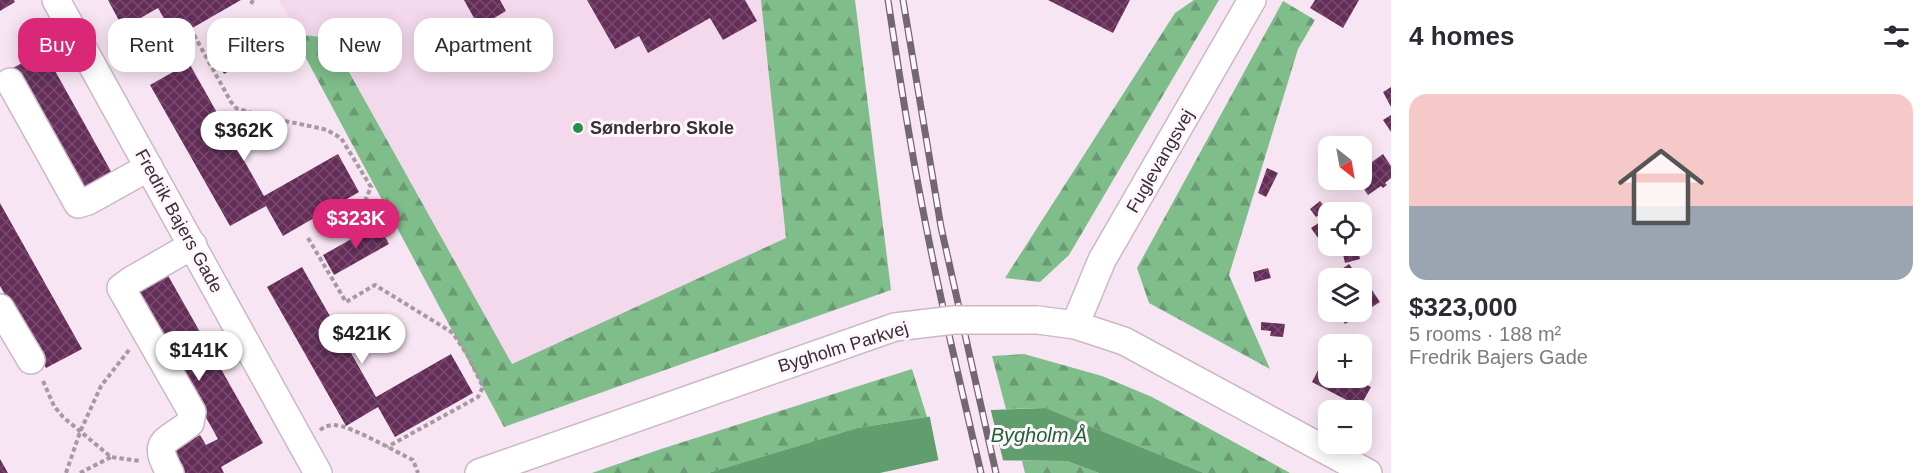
<!DOCTYPE html>
<html lang="en">
<head>
<meta charset="utf-8">
<style>
  :root { --surface:#fff; --page:#f2f2f3; --text:#2b2b33; --muted:#7c7c81; --line:#e1e1e2; --accent:#db2777 }
  body { margin:0; font-family:Helvetica,sans-serif; background:var(--page); color:var(--text); height:100vh; display:flex; flex-direction:column; font-size:22px; white-space:nowrap }
  * { box-sizing:border-box; margin:0 }
  p { font-size:20px; color:var(--muted) }
  .icon { flex:none; width:33px; height:33px; fill:none; stroke:currentColor; stroke-width:2; stroke-linecap:round; stroke-linejoin:round }
  .map { position:relative; flex:1; overflow:hidden }
  .panel { display:flex; flex-direction:column; background:var(--surface); width:540px }
  .panel>* { flex:none }
  .banner { position:absolute; left:18px; top:18px; width:570px; height:54px; display:flex; gap:12px }
  .needle { width:39px; rotate:149deg }
  .buttons { position:absolute; left:1318px; top:136px; display:grid; gap:12px }
  .buttons a { display:grid; place-items:center; width:54px; height:54px; border-radius:12px; background:var(--surface); box-shadow:0 3px 15px #0003; font-size:30px }
  .price { position:absolute; translate:-50% -51px; padding:0 14px; border-radius:21px; background:#fff; color:#222; font-size:20px; line-height:39px; filter:drop-shadow(0 2px 3px #0008) }
  .price::after { content:''; position:absolute; left:50%; top:36px; width:18px; height:14px; margin-left:-9px; background:inherit; clip-path:polygon(0 0,100% 0,50% 100%) }
  .price.active { background:var(--accent); color:#fff }
  ul { padding:0; list-style:none }
  li { display:grid; align-content:center; gap:12px; height:318px; padding:0 18px }
  li+li { border-top:2px solid var(--line) }
  li span { display:grid; place-items:center; height:186px; border-radius:18px; color:#555 }
  li>.icon { margin-inline-start:auto }
  span .icon { width:108px; height:108px; fill:#fffc; stroke-width:1 }
  li b { font-size:26px }
  h2 { display:flex; justify-content:space-between; align-items:center; height:72px; padding:0 18px; font-size:26px }
  .chip { padding:0 21px; border-radius:18px; background:var(--surface); box-shadow:0 3px 15px #0003; font-size:21px; line-height:54px }
  .chip.active { background:var(--accent); color:#fff }
  main { display:flex; flex:1; min-height:0 }
  .map>svg:first-child { display:block }
  .built { fill:#f4d9ed }
  .forest { fill:url(#forest-firs) }
  .water { fill:#619e6d }
  .pier { fill:#f8e5f3 }
  .building { fill:url(#building-cross-hatch) }
  .lines { fill:none; stroke-linecap:round; stroke-linejoin:round }
  .minor-casing { stroke:#cbb8c6; stroke-width:30 }
  .path { stroke:#a799a3; stroke-width:4; stroke-dasharray:4.5 3; stroke-linecap:butt }
  .minor { stroke:#fff; stroke-width:27 }
  .rail-casing { stroke:#736870; stroke-width:7 }
  .rail { stroke:#fef6fc; stroke-width:4.5; stroke-dasharray:14; stroke-linecap:butt }
  .minor-bridge-casing { stroke:#cbb8c6; stroke-width:30; stroke-linecap:butt }
  .minor-bridge { stroke:#fff; stroke-width:27 }
  .poi-dot { fill:#259047; stroke:#fef6fc; stroke-width:2 }
  .labels { text-anchor:middle; dominant-baseline:central; stroke-width:6; stroke-linejoin:round; paint-order:stroke }
  .poi-label { font-size:18px; font-weight:bold; fill:#362f34; stroke:#fef6fc; text-anchor:start }
  .street-label { font-size:18px; fill:#362f34; stroke:#fef6fc }
  .water-label { font-size:20px; font-style:italic; fill:#206233; stroke:#fef6fc }
</style>
</head>
<body>
<main>
<div class="map">
<svg width="1391" height="473" viewBox="0 0 1391 473">
  <defs>
    <pattern id="forest-firs" width="22" height="20" patternUnits="userSpaceOnUse" patternTransform="scale(1.5)"><rect width="22" height="20" fill="#7fbd8b"/><path d="M5 1l3.5 6h-7zM16 11l3.5 6h-7z" fill="#699a72"/></pattern>
    <pattern id="building-cross-hatch" width="8" height="8" patternUnits="userSpaceOnUse" patternTransform="scale(1.5)"><rect width="8" height="8" fill="#642e59"/><path d="M0 0l8 8M0 8l8-8" fill="none" stroke="#774b6e"/></pattern>
  </defs>
  <rect width="100%" height="100%" fill="#f8e5f3"/>
  <path class="built" d="M 279,0 L 794,0 L 814,256 L 501,393 Z"/>
  <path class="forest" d="M 761,0 L 855,0 L 891,290 L 504,427 L 293,34 L 330,38 L 512,364 L 786,238 Z
    M 1194,0 L 1219,0 L 1069,255 L 1040,282 L 1005,278 L 1175,13 Z
    M 1283,1 L 1315,20 L 1298,49 L 1229,275 L 1270,369 L 1149,303 L 1137,268 Z
    M 1024,354 L 1102,376 L 1152,397 L 1290,473 L 1204,473 L 1046,408 L 1006,409 L 992,356 Z
    M 912,369 L 927,417 L 857,428 L 708,473 L 592,473 L 661,449 Z
    M 1022,461 L 1067,461 L 1099,473 L 1025,473 Z"/>
  <path class="water" d="M 1046,408 L 1204,473 L 1099,473 L 1067,461 L 939,460 L 880,473 L 708,473 L 857,428 L 965,411 Z"/>
  <path class="pier" d="M 990,407 L 1004,464 L 939,463 L 929,413 L 965,408 Z"/>
  <path class="building" d="M 0,0 L 14,0 L 15,2 L 0,11 Z
    M 108,0 L 241,0 L 175,38 L 158,8 L 123,28 Z
    M 464,0 L 500,0 L 506,11 L 479,27 Z
    M 587,0 L 745,0 L 757,21 L 723,40 L 710,18 L 648,53 L 639,36 L 615,49 Z
    M 1048,0 L 1130,0 L 1113,33 Z
    M 1315,0 L 1359,0 L 1343,28 L 1310,8 Z
    M 269,22 L 280,41 L 224,74 L 213,54 Z
    M 44,51 L 113,175 L 80,194 L 11,69 Z
    M 189,63 L 264,196 L 338,154 L 359,192 L 283,236 L 266,206 L 230,226 L 150,85 Z
    M 1391,87 L 1391,107 L 1383,92 Z
    M 1391,115 L 1391,132 L 1383,120 Z
    M 1383,154 L 1391,166 L 1391,178 L 1385,183 L 1387,185 L 1383,188 L 1381,186 L 1368,195 L 1358,180 L 1362,180 L 1362,169 Z
    M 1267,168 L 1278,173 L 1266,197 L 1258,193 Z
    M 1320,201 L 1326,209 L 1316,217 L 1310,209 Z
    M 0,203 L 82,349 L 46,368 L 0,286 Z
    M 1329,216 L 1329,245 L 1325,248 L 1311,228 Z
    M 378,224 L 389,244 L 334,275 L 323,255 Z
    M 1358,250 L 1360,259 L 1345,263 L 1343,254 Z
    M 1349,264 L 1360,279 L 1329,279 L 1329,298 L 1319,285 Z
    M 302,267 L 376,397 L 451,354 L 473,393 L 395,437 L 378,407 L 346,426 L 267,287 Z
    M 1268,268 L 1271,278 L 1255,282 L 1253,272 Z
    M 166,272 L 263,443 L 221,467 L 224,473 L 185,473 L 172,450 L 200,435 L 206,445 L 218,439 L 134,290 Z
    M 1372,290 L 1380,302 L 1345,324 L 1337,312 L 1362,312 L 1362,296 Z
    M 1261,322 L 1285,324 L 1283,337 L 1270,336 L 1271,331 L 1261,330 Z
    M 1334,339 L 1346,345 L 1331,345 Z
    M 1329,349 L 1329,378 L 1353,378 L 1371,387 L 1360,407 L 1312,382 Z
    M 0,459 L 8,473 L 0,473 Z"/>
  <g class="lines">
    <g class="minor-casing">
      <path id="minor" d="M 56,0 L 318,473
        M 10,82 L 78,204 L 88,201 L 149,167
        M 0,308 L 31,360
        M 1038,320 L 1075,325 L 1124,341 L 1368,473
        M 1075,325 L 1102,260 L 1252,0
        M 170,473 C 151,439 166,443 190,423 L 192,412 L 121,288 L 132,280 L 193,245
        M 479,473 L 895,327"/>
    </g>
    <path class="path" d="M 251,4 L 253,0
      M 194,35 L 231,102 L 236,108 L 261,116 L 319,128 L 327,130 L 341,138 L 371,187 L 362,208
      M 308,238 L 346,302 L 375,285 L 453,333 L 468,356 L 483,387 L 478,397 L 387,447
      M 43,381 L 54,406 L 63,417 L 111,457 L 140,461
      M 320,430 C 324,427 328,425 334,425 C 350,425 396,452 413,460 L 418,473
      M 66,473 L 80,432 L 101,386 L 129,350
      M 80,473 L 111,457"/>
    <use href="#minor" class="minor"/>
    <g class="rail-casing">
      <path id="rail" d="M 888,0 C 895,46 902,93 910,139 C 929,252 955,362 981,473
        M 903,0 L 941,227 L 996,473"/>
    </g>
    <use href="#rail" class="rail"/>
    <g class="minor-bridge-casing">
      <path id="minor-bridge" d="M 895,327 L 954,320 L 1038,320"/>
    </g>
    <use href="#minor-bridge" class="minor-bridge"/>
  </g>
  <circle class="poi-dot" cx="578" cy="128" r="6"/>
  <g class="labels">
    <g class="poi-label">
      <text x="590" y="128">Sønderbro Skole</text>
    </g>
    <g class="street-label">
      <text transform="translate(1160 161) rotate(-60)">Fuglevangsvej</text>
      <text transform="translate(179 221) rotate(61)">Fredrik Bajers Gade</text>
      <text transform="translate(843 347) rotate(-17)">Bygholm Parkvej</text>
    </g>
    <g class="water-label">
      <text x="1039" y="435">Bygholm Å</text>
    </g>
  </g>
</svg>
<div class="buttons">
<a><svg class="needle" viewBox="-14 -14 28 28"><path d="M0-13l5 13h-10z" fill="#e53935"/><path d="M0 13l5-13h-10z" fill="#7c7c81"/></svg></a>
<a><svg class="icon" aria-label="locate" viewBox="0 0 24 24"><circle cx="12" cy="12" r="6"/><path d="M12 2v4M12 18v4M2 12h4M18 12h4"/></svg></a>
<a><svg class="icon" aria-label="layers" viewBox="0 0 24 24"><path d="M12 4l9 5-9 5-9-5zM3 14l9 5 9-5"/></svg></a>
<a>+</a>
<a>−</a>
</div>
<b class="price" style="left:244px;top:162px">$362K</b>
<b class="price active" style="left:356px;top:250px">$323K</b>
<b class="price" style="left:362px;top:365px">$421K</b>
<b class="price" style="left:199px;top:382px">$141K</b>
<div class="banner">
<a class="chip active">Buy</a>
<a class="chip">Rent</a>
<a class="chip">Filters</a>
<a class="chip">New</a>
<a class="chip">Apartment</a>
</div>
</div>
<section class="panel">
<h2>4 homes<svg class="icon" aria-label="filters" viewBox="0 0 24 24"><path d="M4 7h16M4 17h16"/><circle cx="9" cy="7" r="2"/><circle cx="15" cy="17" r="2"/></svg></h2>
<ul>
<li><span style="background:linear-gradient(#f6c9c9 60%,#9aa5b1 0)"><svg class="icon" aria-label="home" viewBox="0 0 24 24"><path d="M3 11l9-7 9 7M6 9v11h12V9"/></svg></span><div><b>$323,000</b><p>5 rooms · 188 m²</p><p>Fredrik Bajers Gade</p></div></li>
</ul>
</section>
</main>
</body>
</html>
